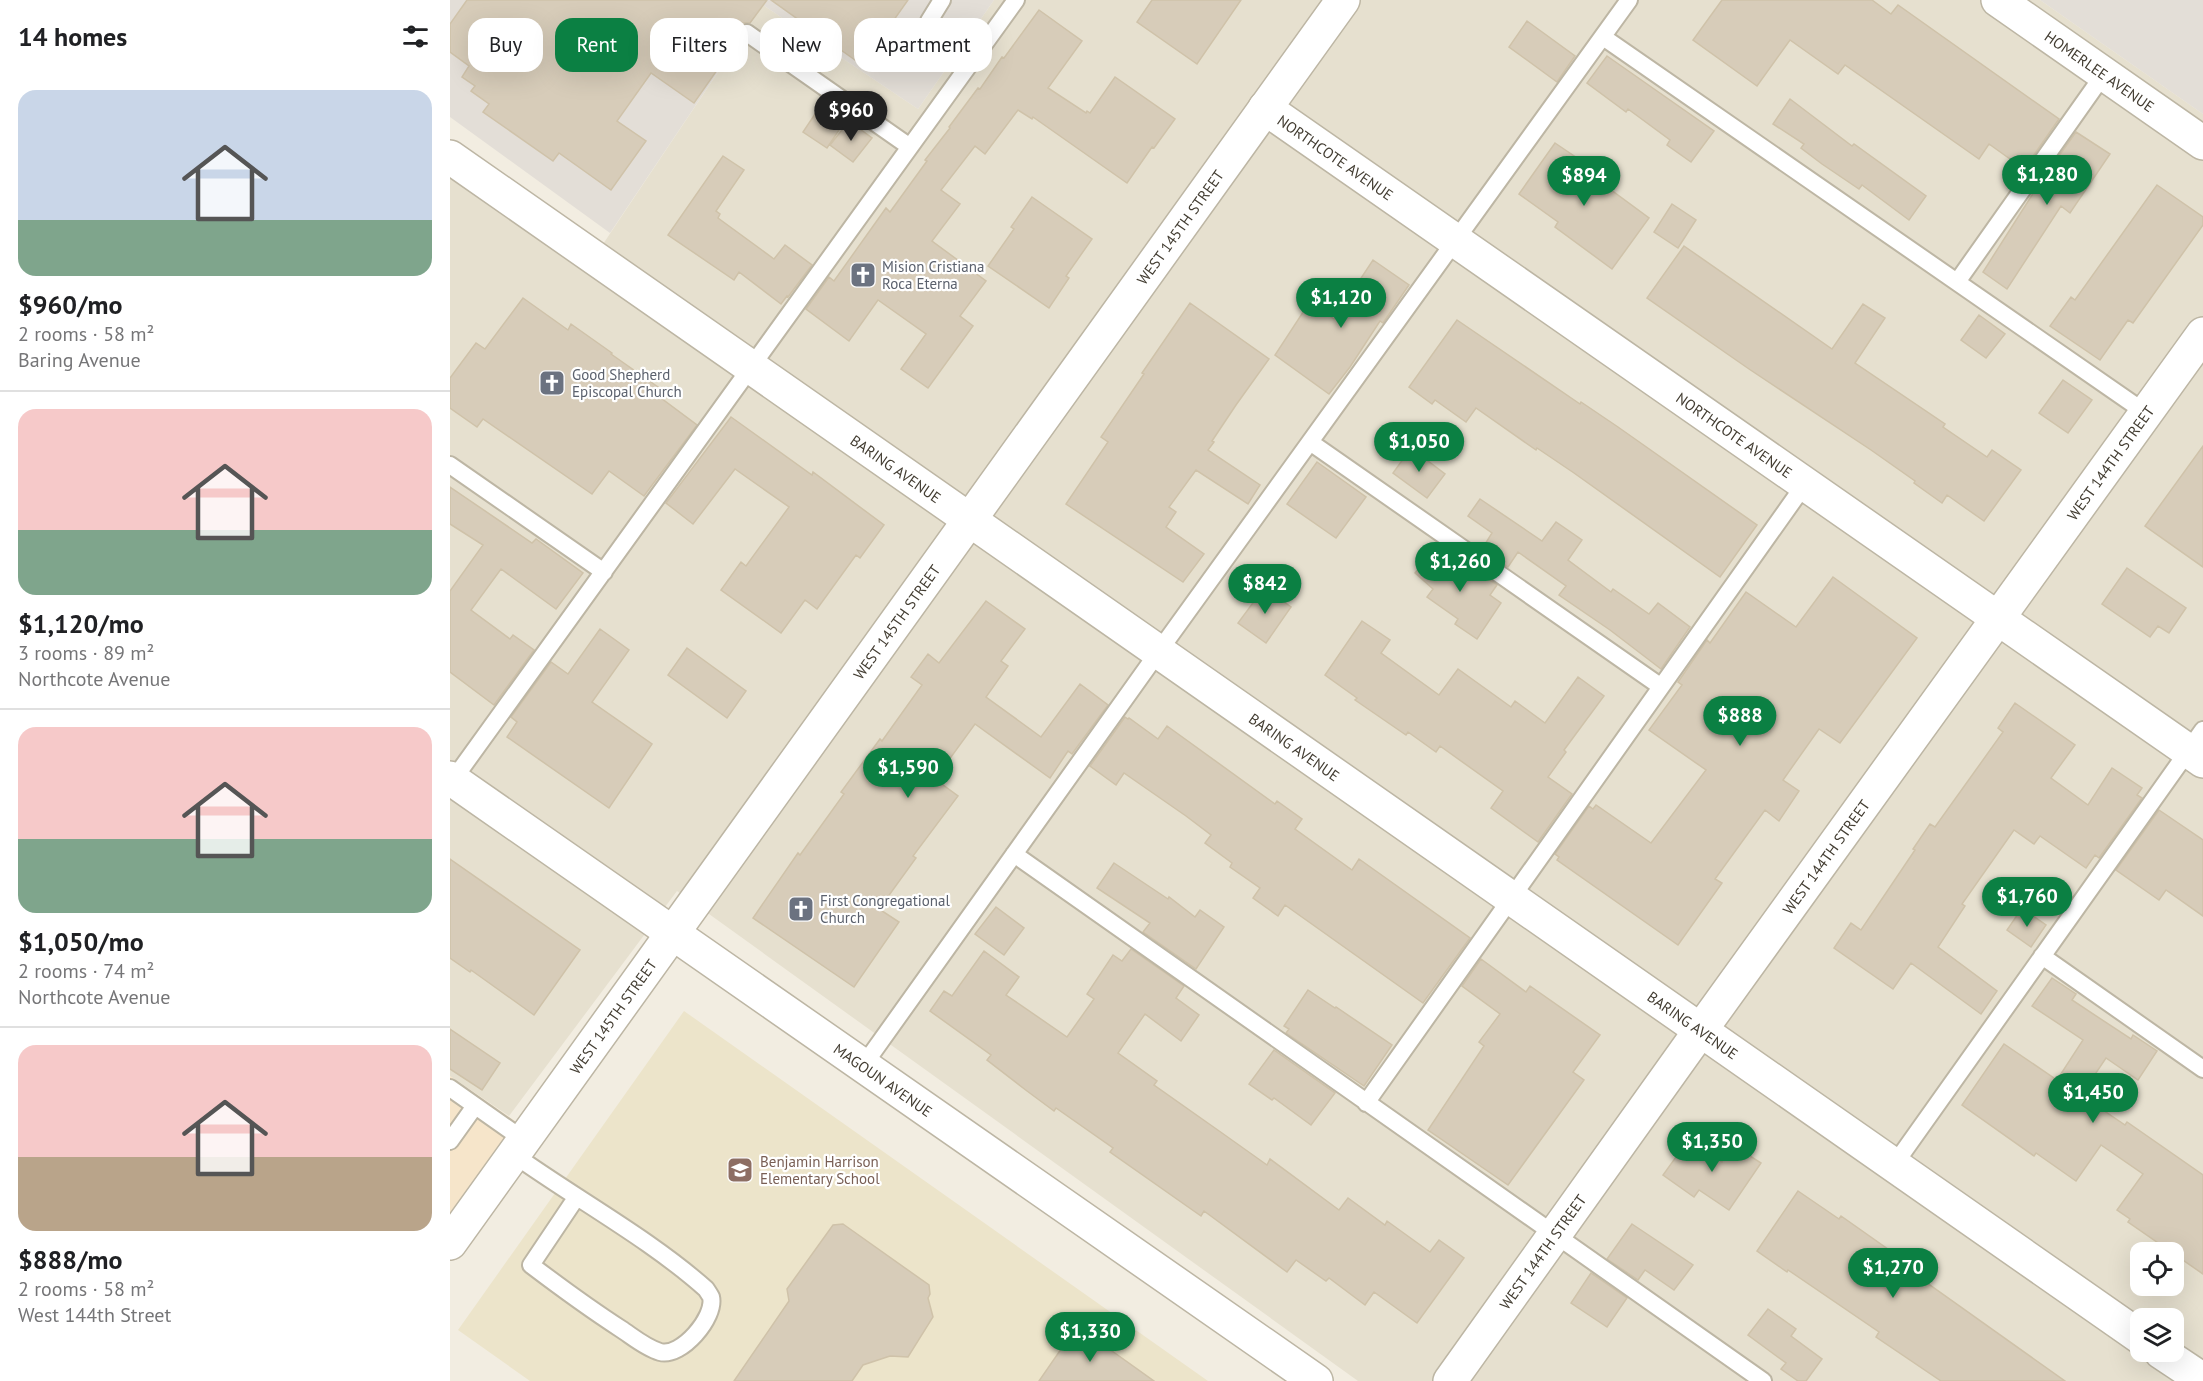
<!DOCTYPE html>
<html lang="en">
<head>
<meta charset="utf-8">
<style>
  :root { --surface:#fff; --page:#f6f6f6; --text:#202124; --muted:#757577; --line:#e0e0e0; --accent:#0b8043 }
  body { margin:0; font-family:"PT Sans",sans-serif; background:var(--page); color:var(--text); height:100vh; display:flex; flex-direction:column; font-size:22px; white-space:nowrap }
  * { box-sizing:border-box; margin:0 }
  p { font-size:20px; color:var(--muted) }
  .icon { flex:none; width:33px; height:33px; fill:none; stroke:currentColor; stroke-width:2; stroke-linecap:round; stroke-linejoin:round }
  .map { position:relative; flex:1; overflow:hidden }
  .sheet { display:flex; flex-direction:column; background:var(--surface); width:450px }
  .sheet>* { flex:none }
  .top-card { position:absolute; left:18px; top:18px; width:570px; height:54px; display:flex; gap:12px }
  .controls { position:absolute; left:1680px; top:1242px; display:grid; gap:12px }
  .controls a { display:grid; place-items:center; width:54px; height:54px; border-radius:12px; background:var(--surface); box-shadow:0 6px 24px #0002; font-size:30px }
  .price { position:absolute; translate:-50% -51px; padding:0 14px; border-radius:21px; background:var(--accent); color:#fff; font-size:20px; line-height:39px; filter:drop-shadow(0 2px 3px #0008) }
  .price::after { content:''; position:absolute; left:50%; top:36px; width:18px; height:14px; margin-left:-9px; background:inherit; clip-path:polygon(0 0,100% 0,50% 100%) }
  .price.current { background:#222; color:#fff }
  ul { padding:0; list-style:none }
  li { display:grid; align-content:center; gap:12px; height:318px; padding:0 18px }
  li+li { border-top:2px solid var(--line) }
  li span { display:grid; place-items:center; height:186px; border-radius:18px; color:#555 }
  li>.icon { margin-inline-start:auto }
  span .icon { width:108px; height:108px; fill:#fffc; stroke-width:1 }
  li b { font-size:26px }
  h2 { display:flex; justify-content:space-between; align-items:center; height:72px; padding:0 18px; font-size:26px }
  .chip { padding:0 21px; border-radius:18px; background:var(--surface); box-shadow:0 6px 24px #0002; font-size:21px; line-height:54px }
  .chip.current { background:var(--accent); color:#fff }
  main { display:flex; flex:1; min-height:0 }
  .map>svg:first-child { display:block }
  .residential { fill:#e6e0cf; fill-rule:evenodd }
  .commercial { fill:#f6e5ca }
  .industrial { fill:#e3ded7 }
  .education { fill:#ece4ca }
  .building { fill:#d7ccb9; stroke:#cfc2a9; stroke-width:1.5 }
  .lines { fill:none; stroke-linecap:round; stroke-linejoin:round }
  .service-casing { stroke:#bdb6a4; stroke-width:20 }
  .minor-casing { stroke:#bdb6a4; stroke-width:36 }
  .tertiary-casing { stroke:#bdb6a4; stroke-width:36 }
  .service { stroke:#fff; stroke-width:16 }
  .minor { stroke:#fff; stroke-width:33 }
  .tertiary { stroke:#fff; stroke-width:33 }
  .labels { text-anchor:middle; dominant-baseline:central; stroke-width:4.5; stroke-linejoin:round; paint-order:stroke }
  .street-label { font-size:15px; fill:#433d32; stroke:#fff }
  .worship-label { font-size:15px; fill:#5b616d; stroke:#fff; text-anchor:start }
  .education-label { font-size:15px; fill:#785e54; stroke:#fff; text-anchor:start }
</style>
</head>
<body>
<main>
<section class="sheet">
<h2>14 homes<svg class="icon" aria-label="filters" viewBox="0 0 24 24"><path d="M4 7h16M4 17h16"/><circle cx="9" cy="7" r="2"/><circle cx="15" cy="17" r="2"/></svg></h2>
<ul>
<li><span style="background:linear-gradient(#c9d6e8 70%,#7fa58c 0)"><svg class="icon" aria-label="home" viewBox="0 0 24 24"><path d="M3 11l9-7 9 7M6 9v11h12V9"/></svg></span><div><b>$960/mo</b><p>2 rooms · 58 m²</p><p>Baring Avenue</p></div></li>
<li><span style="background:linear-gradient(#f6c9c9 65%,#7fa58c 0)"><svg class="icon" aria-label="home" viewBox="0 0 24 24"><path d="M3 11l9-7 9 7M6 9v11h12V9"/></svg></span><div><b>$1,120/mo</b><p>3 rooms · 89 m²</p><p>Northcote Avenue</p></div></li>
<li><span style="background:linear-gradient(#f6c9c9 60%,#7fa58c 0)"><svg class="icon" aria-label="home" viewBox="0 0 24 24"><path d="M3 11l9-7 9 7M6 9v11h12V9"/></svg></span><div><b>$1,050/mo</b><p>2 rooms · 74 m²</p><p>Northcote Avenue</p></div></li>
<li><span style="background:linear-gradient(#f6c9c9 60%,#b9a48a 0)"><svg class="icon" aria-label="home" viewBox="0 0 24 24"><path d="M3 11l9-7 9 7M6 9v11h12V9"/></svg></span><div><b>$888/mo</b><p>2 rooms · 58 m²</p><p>West 144th Street</p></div></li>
</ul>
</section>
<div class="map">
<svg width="1753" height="1381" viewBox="0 0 1753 1381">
  <rect width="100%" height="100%" fill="#f2ede1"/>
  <path class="residential" d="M 544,0 L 1590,0 L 1753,114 L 1753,1381 L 908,1381 L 227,891 L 59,1116 L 0,1076 L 0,177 L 135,271 L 313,5 L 468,109 ZM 1690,1252 L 1724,1252 L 1724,1286 L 1690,1286 ZM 1690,1318 L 1724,1318 L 1724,1352 L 1690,1352 Z"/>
  <path class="commercial" d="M 0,1076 L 75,1128 L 0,1230 Z"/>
  <path class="industrial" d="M 0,0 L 544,0 L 468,109 L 313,5 L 160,233 L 0,117 Z
    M 1590,0 L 1753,0 L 1753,114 Z"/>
  <path class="education" d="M 234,1011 L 758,1381 L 80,1381 L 8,1330 Z"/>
  <path class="building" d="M 17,0 L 317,0 L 300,23 L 293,23 L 289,27 L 287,33 L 289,39 L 244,103 L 201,73 L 167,121 L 196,141 L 161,190 L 109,153 L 103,161 L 33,112 L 39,104 L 21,91 L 25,86 L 12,77 L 19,66 L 0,52 L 0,24 Z
    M 321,0 L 458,0 L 412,65 Z
    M 702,0 L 791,0 L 747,64 L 687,22 Z
    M 1272,0 L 1422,0 L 1441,14 L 1448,5 L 1609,119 L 1574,169 L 1539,144 L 1529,159 L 1395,65 L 1388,74 L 1340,40 L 1307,86 L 1243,40 Z
    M 589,10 L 632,41 L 598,88 L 636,113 L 637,111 L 640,113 L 665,77 L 725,119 L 704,148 L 702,147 L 677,183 L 583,117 L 582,119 L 568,110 L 535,154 L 525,146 L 491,190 L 510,204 L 482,241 L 536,281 L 510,316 L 523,326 L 478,388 L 451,369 L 476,334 L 428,300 L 399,341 L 356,309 L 379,277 L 384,281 L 436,208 L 440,212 L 477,161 L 475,160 L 500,128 L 499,127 L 528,88 L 530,89 L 552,57 L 554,58 Z
    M 1077,21 L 1125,56 L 1107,82 L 1059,47 Z
    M 1157,56 L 1264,131 L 1241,162 L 1217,145 L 1220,140 L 1178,109 L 1176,112 L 1137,83 Z
    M 1340,99 L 1402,146 L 1404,144 L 1476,196 L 1459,220 L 1412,185 L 1409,189 L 1372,164 L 1351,148 L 1354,144 L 1323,124 Z
    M 367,111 L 391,127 L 377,148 L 353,132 Z
    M 399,121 L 422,138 L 403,162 L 380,145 Z
    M 1626,132 L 1660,154 L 1620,213 L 1611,206 L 1557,289 L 1533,272 L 1591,181 Z
    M 1105,143 L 1133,162 L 1130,167 L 1199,218 L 1162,269 L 1105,227 L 1108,222 L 1069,194 Z
    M 273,156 L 294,170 L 266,211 L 270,214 L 268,218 L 324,259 L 335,245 L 362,265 L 338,297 L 337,296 L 331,304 L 289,272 L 284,280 L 218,235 Z
    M 1707,185 L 1753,217 L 1753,225 L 1683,323 L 1678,320 L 1650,360 L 1600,326 L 1621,297 L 1625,300 Z
    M 582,197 L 642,239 L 616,276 L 619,278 L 599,308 L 538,266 L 564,229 L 561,227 Z
    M 1222,204 L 1246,220 L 1228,248 L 1204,232 Z
    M 1234,246 L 1382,349 L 1413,304 L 1435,318 L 1405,363 L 1495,424 L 1493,427 L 1537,457 L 1542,450 L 1571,470 L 1534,521 L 1497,495 L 1492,503 L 1464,483 L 1465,481 L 1421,450 L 1299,369 L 1197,298 Z
    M 923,260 L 959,285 L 933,323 L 930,321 L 900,367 L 879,394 L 825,355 L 859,303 L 884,319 Z
    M 73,298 L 118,330 L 121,324 L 162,353 L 161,354 L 215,392 L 211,398 L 247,425 L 194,496 L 159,471 L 142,494 L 33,419 L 27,427 L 0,408 L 0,378 L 26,343 L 35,349 Z
    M 740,303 L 819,359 L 786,405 L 762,441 L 764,442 L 758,450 L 810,485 L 798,504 L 746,470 L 719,507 L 726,512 L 716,527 L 754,554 L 733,582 L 616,504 L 658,442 L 651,437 L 694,374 L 692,373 Z
    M 1529,315 L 1555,334 L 1536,358 L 1511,340 Z
    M 1007,320 L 1130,404 L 1131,402 L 1168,427 L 1307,525 L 1270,577 L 1124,473 L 1087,448 L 1086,450 L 1026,408 L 1016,422 L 985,400 L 982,404 L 959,387 Z
    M 1613,380 L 1642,400 L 1618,433 L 1589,413 Z
    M 281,417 L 362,475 L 363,472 L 434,525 L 410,558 L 406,555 L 367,609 L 355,600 L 331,633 L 271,590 L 291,562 L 296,566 L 339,507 L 285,469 L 243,524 L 216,503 Z
    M 1753,446 L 1753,567 L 1695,526 Z
    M 961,448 L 995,474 L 977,498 L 943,473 Z
    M 867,462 L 916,497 L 886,538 L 837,504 Z
    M 0,487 L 82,543 L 86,539 L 133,573 L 106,609 L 51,569 L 21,610 L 60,639 L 63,635 L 84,650 L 44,705 L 0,672 L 0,591 L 33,545 L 0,524 Z
    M 1030,499 L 1092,541 L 1106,522 L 1132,540 L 1118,560 L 1161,592 L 1163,589 L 1199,614 L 1208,603 L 1240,627 L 1211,669 L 1160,630 L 1109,595 L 1116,586 L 1068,552 L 1058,567 L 1032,549 L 1042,533 L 1018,516 Z
    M 984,550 L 1001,564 L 1003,560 L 1018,571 L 1020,567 L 1047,585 L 1040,595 L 1051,603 L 1027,639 L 1005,624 L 1008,619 L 977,597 L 983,589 L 965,573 Z
    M 1677,568 L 1736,608 L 1719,633 L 1708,626 L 1700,637 L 1652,604 Z
    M 1383,577 L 1467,638 L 1390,743 L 1369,729 L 1333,780 L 1349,791 L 1329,821 L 1315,810 L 1265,879 L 1272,883 L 1228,945 L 1107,860 L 1109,857 L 1105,854 L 1139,806 L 1143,809 L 1146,805 L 1201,843 L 1256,770 L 1199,730 L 1232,685 L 1228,682 L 1257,640 L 1260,643 L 1296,592 L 1346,627 Z
    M 814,588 L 841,607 L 816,643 L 788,623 Z
    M 536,601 L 575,629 L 551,661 L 558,666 L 536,697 L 591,737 L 630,684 L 658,705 L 622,754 L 618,751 L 600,778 L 525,724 L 485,779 L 508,796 L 463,856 L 466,858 L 429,909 L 449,922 L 404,987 L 303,918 L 348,853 L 350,855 L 394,794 L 391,792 L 430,739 L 432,741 L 472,685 L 461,677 L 478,654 L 489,663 Z
    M 912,621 L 940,640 L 931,653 L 989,695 L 1008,669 L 1061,707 L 1065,701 L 1095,723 L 1128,677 L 1154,696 L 1114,750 L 1116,752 L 1098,777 L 1122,794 L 1088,842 L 1041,808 L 1053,791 L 990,746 L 986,752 L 958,732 L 956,735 L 905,700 L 907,698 L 875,675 Z
    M 150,629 L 179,650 L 142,702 L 202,744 L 159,808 L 57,737 L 67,722 L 61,717 L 101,662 L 118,674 Z
    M 237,648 L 296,691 L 277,718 L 218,675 Z
    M 1565,703 L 1625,745 L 1601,778 L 1638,805 L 1662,768 L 1692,788 L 1687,795 L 1692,798 L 1649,858 L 1645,855 L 1636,868 L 1590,836 L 1584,844 L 1564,830 L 1512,904 L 1515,906 L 1488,947 L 1547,991 L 1531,1014 L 1461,963 L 1443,989 L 1384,948 L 1401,923 L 1411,930 L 1465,850 L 1463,849 L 1480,824 L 1485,827 L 1553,732 L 1548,728 Z
    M 675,717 L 678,719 L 679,718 L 708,739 L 717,726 L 825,804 L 827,801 L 852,819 L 845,829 L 902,870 L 909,859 L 1020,938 L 973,1003 L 835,905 L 828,916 L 803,898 L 810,888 L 780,867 L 782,863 L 755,843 L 761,835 L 736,816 L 674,773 L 666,785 L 640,766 Z
    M 1709,810 L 1753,840 L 1753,916 L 1716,890 L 1709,900 L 1666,870 Z
    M 0,859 L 130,950 L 84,1015 L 21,970 L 20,972 L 0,958 Z
    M 664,863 L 718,899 L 719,897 L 745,917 L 750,910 L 774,927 L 746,969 L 693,932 L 700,923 L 647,888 Z
    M 546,907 L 574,928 L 554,955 L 525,934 Z
    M 1572,908 L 1596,925 L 1581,947 L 1557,930 Z
    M 681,949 L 734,986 L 726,998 L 749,1015 L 731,1041 L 695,1014 L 668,1053 L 707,1081 L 704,1085 L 772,1133 L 817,1165 L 820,1159 L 889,1210 L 898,1198 L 935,1225 L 937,1221 L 980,1252 L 989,1240 L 1014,1258 L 967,1323 L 924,1292 L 915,1305 L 879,1278 L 876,1281 L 846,1260 L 837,1272 L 754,1211 L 751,1216 L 660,1152 L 663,1148 L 606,1108 L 604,1111 L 577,1091 L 537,1060 L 541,1055 L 480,1011 L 494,991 L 502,996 L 534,951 L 569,977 L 556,995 L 617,1037 L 644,999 L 637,994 L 663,955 L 672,961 Z
    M 1031,959 L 1076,992 L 1080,986 L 1150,1035 L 1123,1072 L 1134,1080 L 1058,1185 L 978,1130 L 1034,1046 L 1029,1042 L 1050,1014 L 1012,986 Z
    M 1602,978 L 1626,994 L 1622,1000 L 1681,1039 L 1683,1035 L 1707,1051 L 1688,1080 L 1656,1058 L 1631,1095 L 1675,1125 L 1677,1122 L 1753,1175 L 1753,1274 L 1678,1222 L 1680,1219 L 1667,1210 L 1693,1174 L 1651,1145 L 1626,1181 L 1586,1153 L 1584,1156 L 1512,1105 L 1554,1044 L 1607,1080 L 1633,1040 L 1582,1006 Z
    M 858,990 L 885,1008 L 886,1007 L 942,1045 L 914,1086 L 836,1033 L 839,1029 L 834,1026 Z
    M 0,1029 L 50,1063 L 32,1090 L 0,1069 Z
    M 824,1050 L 885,1093 L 861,1125 L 824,1098 L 822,1100 L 799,1084 Z
    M 1239,1139 L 1272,1162 L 1283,1145 L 1311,1163 L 1279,1210 L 1249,1190 L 1244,1197 L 1213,1175 Z
    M 1348,1191 L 1389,1219 L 1391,1216 L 1459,1264 L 1456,1268 L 1615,1381 L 1491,1381 L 1426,1337 L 1429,1332 L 1338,1270 L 1337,1272 L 1307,1251 Z
    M 393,1224 L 479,1285 L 480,1294 L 478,1298 L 483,1317 L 458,1357 L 440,1356 L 413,1365 L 402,1381 L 284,1381 L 339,1301 L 337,1289 L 383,1225 Z
    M 1182,1224 L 1243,1265 L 1224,1290 L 1195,1270 L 1188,1280 L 1157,1259 Z
    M 1141,1273 L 1177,1298 L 1157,1327 L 1121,1303 Z
    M 1318,1309 L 1346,1329 L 1341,1336 L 1372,1359 L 1356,1381 L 1348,1381 L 1331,1369 L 1336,1363 L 1298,1335 Z
    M 627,1326 L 704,1381 L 589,1381 Z"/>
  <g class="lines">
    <g class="service-casing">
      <path id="service" d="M 479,21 L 492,0
        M 297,33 L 460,147
        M 1153,37 L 1696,413
        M 1507,282 L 1654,74
        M 860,442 L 1210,686
        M 0,465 L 154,572
        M 3,780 L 566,0
        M 564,854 L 1313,1381
        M 1592,956 L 1753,1069
        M 413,1066 L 709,651 L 1179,0
        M 0,1088 L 74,1140
        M 916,1103 L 1355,484
        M 0,1141 L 25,1106
        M 63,1154 C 126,1199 200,1239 256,1289 C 258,1292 260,1295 261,1297 C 266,1317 231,1358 210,1352 C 196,1348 183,1337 171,1329 C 140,1309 110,1287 81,1265 L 126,1198
        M 1444,1165 L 1753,730"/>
    </g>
    <g class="minor-casing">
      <g id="minor">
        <path id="s1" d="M 1548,0 L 1753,143"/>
        <path id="s2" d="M 815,108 L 1753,761"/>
        <path id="s3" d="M 0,157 L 1690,1337"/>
        <path id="s4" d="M 0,778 L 866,1381"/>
        <path d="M 1711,1352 L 1753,1380"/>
        <path id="s5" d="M 1000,1381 L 1250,1031 L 1753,334"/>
      </g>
    </g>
    <g class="tertiary-casing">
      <g id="tertiary">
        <path id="s6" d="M 0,1243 L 893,0"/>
      </g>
    </g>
    <use href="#service" class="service"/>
    <use href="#minor" class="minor"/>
    <use href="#tertiary" class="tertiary"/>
  </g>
  <defs>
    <g id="church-square" transform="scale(1.35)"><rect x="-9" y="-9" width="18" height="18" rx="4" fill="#6b7280" stroke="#fff"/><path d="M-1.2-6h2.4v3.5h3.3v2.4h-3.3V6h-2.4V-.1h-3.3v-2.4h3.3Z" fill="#fff"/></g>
    <g id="school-square" transform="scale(1.35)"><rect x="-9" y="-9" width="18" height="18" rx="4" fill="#8d6e63" stroke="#fff"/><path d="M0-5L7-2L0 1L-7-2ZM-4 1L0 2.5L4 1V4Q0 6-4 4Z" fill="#fff"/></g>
  </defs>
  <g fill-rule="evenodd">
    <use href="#church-square" x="413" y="275"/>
    <use href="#church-square" x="102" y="383"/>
    <use href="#church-square" x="351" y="909"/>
    <use href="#school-square" x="290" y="1170"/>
  </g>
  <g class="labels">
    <g class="street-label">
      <text stroke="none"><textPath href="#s1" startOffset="124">HOMERLEE AVENUE</textPath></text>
      <text stroke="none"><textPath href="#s2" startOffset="86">NORTHCOTE AVENUE</textPath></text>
      <text stroke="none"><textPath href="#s6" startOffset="1251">WEST 145TH STREET</textPath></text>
      <text stroke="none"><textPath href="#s2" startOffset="572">NORTHCOTE AVENUE</textPath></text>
      <text stroke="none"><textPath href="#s5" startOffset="1131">WEST 144TH STREET</textPath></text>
      <text stroke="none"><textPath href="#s3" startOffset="544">BARING AVENUE</textPath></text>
      <text stroke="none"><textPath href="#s6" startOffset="765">WEST 145TH STREET</textPath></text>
      <text stroke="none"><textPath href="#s3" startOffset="1030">BARING AVENUE</textPath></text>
      <text stroke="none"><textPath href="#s5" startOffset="645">WEST 144TH STREET</textPath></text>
      <text stroke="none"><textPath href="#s6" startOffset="279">WEST 145TH STREET</textPath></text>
      <text stroke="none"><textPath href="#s3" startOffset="1516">BARING AVENUE</textPath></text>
      <text stroke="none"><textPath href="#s4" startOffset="528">MAGOUN AVENUE</textPath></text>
      <text stroke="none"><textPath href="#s5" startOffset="159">WEST 144TH STREET</textPath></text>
    </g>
    <g class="worship-label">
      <text x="432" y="266">Mision Cristiana<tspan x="432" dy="17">Roca Eterna</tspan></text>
      <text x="122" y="374">Good Shepherd<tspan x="122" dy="17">Episcopal Church</tspan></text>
      <text x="370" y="900">First Congregational<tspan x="370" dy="17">Church</tspan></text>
    </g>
    <g class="education-label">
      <text x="310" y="1161">Benjamin Harrison<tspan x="310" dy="17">Elementary School</tspan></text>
    </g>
  </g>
</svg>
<div class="controls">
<a><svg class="icon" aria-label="locate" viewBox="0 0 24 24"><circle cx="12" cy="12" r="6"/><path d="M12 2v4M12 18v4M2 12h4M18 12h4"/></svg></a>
<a><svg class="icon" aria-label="layers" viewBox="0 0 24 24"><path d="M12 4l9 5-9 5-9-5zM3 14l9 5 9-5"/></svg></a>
</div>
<b class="price current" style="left:401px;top:142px">$960</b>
<b class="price" style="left:1597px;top:206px">$1,280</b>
<b class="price" style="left:1134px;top:207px">$894</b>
<b class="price" style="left:891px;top:329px">$1,120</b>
<b class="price" style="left:969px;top:473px">$1,050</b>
<b class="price" style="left:1010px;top:593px">$1,260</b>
<b class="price" style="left:815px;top:615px">$842</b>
<b class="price" style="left:1290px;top:747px">$888</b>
<b class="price" style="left:458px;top:799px">$1,590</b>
<b class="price" style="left:1577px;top:928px">$1,760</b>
<b class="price" style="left:1643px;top:1124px">$1,450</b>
<b class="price" style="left:1262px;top:1173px">$1,350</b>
<b class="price" style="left:1443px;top:1299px">$1,270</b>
<b class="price" style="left:640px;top:1363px">$1,330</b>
<div class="top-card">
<a class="chip">Buy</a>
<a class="chip current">Rent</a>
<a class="chip">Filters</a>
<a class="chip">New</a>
<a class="chip">Apartment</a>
</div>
</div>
</main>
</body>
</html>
